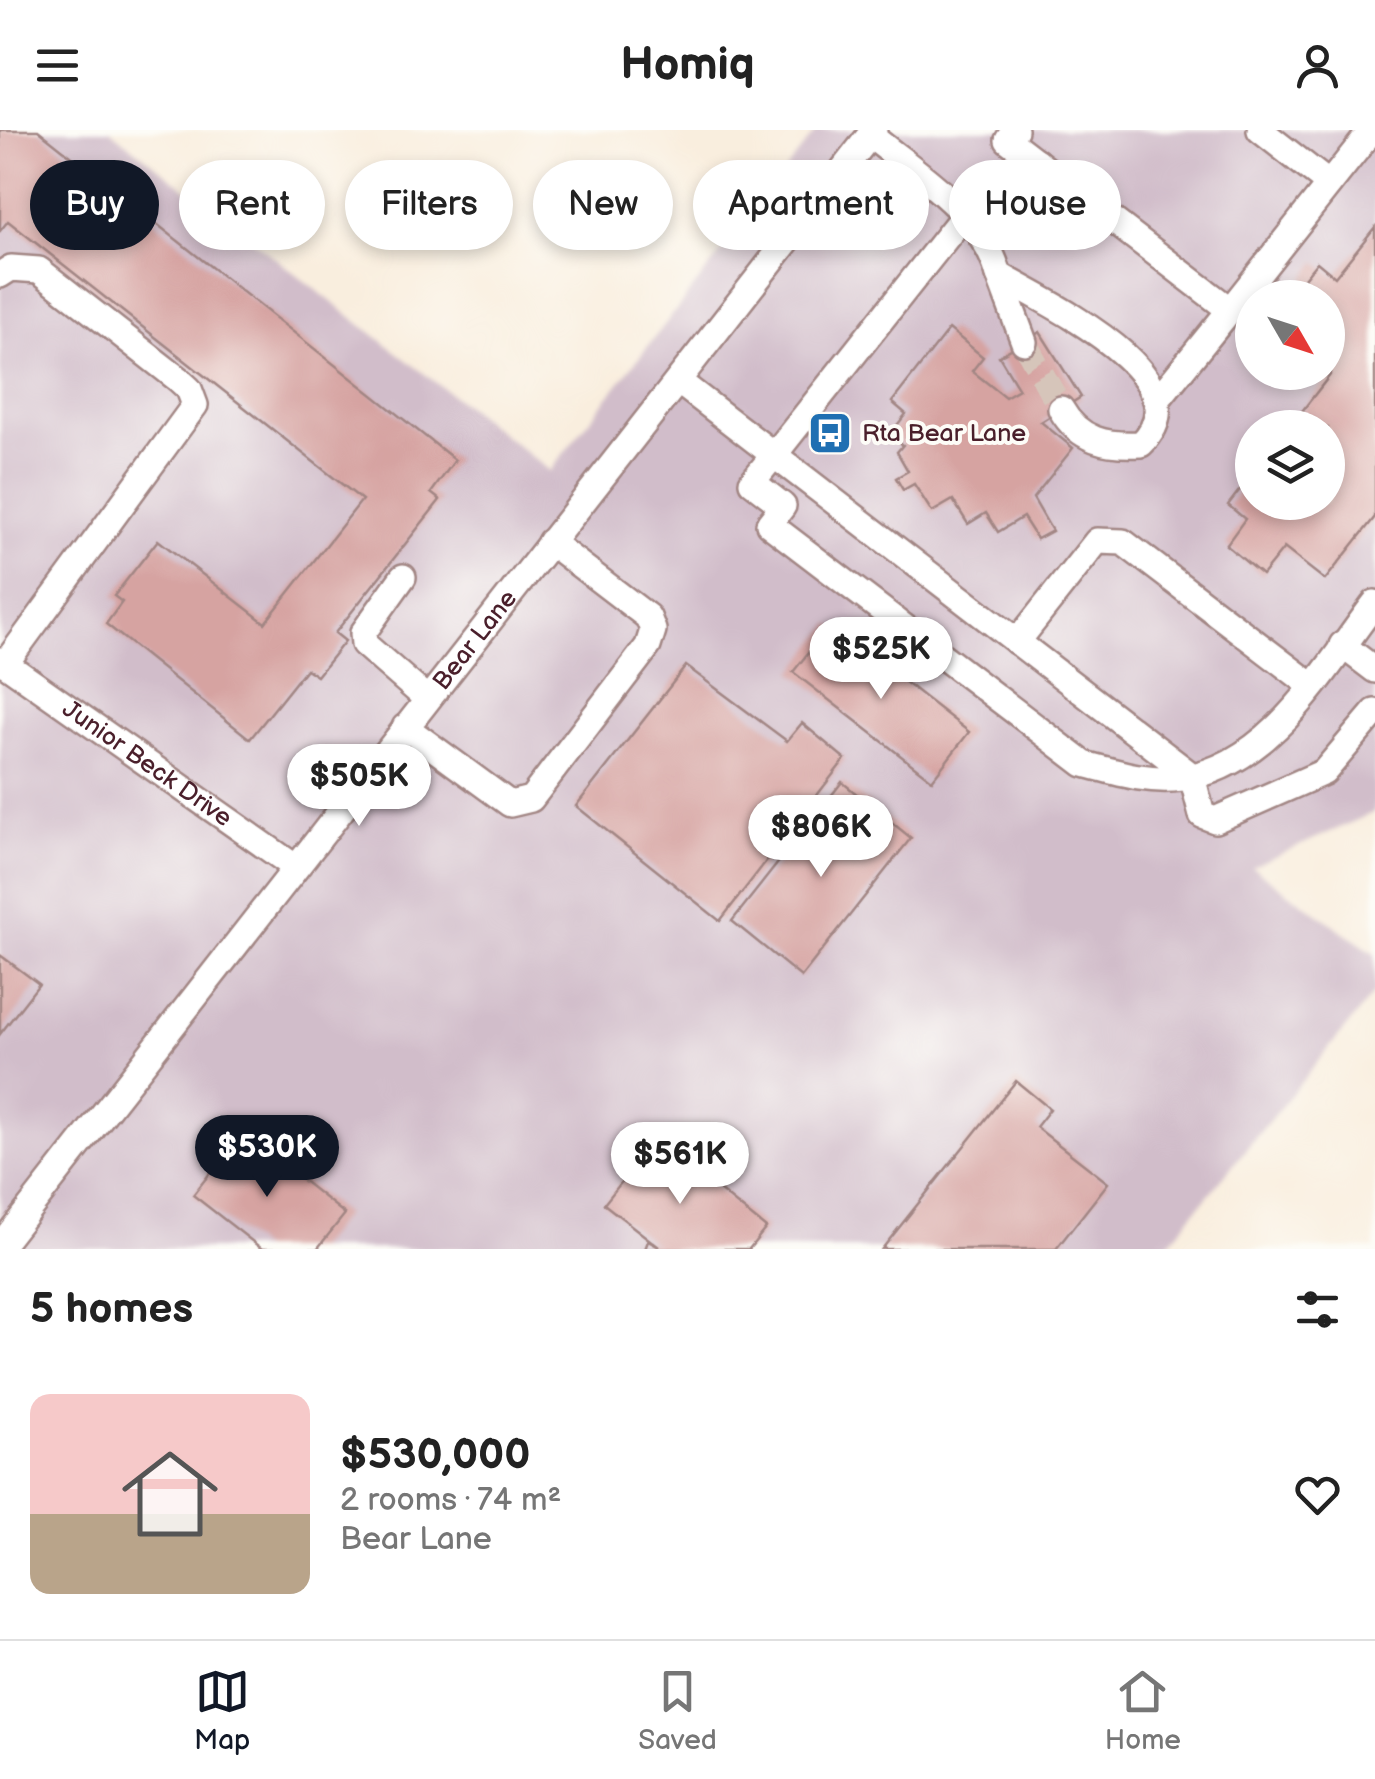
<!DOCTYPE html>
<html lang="en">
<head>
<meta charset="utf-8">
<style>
  :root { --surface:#fff; --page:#f6f6f6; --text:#222; --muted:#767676; --line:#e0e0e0; --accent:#111827 }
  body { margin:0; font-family:"Balsamiq Sans",sans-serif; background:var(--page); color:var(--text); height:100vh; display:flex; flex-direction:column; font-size:38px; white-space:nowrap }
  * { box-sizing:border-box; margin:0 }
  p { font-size:32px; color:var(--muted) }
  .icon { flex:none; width:55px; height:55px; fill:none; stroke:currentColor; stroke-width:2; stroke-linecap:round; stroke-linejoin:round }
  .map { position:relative; height:1119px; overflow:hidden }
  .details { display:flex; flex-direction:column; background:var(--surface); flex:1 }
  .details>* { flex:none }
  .top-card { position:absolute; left:30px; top:30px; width:1315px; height:90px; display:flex; gap:20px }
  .needle { width:65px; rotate:129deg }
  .controls { position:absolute; left:1235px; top:150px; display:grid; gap:20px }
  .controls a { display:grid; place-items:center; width:110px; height:110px; border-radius:50%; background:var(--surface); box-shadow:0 5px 15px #0003; font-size:50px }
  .price { position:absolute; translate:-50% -85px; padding:0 22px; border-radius:35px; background:#fff; color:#222; font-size:32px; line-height:65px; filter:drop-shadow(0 2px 5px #0008) }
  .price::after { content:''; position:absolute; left:50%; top:60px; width:30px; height:22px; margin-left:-15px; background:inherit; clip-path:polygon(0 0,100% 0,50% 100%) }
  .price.selected { background:var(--accent); color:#fff }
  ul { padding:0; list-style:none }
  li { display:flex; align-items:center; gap:30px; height:250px; padding:0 30px }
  li span { display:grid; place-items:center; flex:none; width:280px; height:200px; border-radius:20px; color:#555 }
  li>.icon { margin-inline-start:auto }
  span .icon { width:120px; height:120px; fill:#fffc; stroke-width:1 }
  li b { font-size:42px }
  h2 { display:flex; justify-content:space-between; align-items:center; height:120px; padding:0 30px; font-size:42px }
  .chip { padding:0 35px; border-radius:45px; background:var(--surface); box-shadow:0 5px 15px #0003; font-size:35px; line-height:90px }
  .chip.selected { background:var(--accent); color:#fff }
  header { display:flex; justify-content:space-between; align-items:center; height:130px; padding:0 30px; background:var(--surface); font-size:45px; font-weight:700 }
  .tabs { display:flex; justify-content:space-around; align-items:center; height:140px; border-top:2px solid var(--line); background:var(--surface); font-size:28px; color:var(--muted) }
  .tabs a { display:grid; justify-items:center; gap:5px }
  .tabs .selected { color:var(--accent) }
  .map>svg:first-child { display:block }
  .industrial { fill:#d1bdca; fill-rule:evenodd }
  .building { fill:#d6a3a1 }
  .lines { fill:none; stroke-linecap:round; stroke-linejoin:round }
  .minor-tunnel { stroke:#d6c5ba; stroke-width:25; stroke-dasharray:25 12; stroke-linecap:butt }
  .minor-casing { stroke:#a28684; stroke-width:30 }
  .minor { stroke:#fff; stroke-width:25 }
  .labels { text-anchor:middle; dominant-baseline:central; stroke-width:8; stroke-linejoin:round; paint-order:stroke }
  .poi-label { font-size:25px; fill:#4a1f2b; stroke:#fdfcf7; text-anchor:start }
  .street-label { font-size:25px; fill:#4a1f2b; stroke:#fdfcf7 }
</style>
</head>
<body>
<header><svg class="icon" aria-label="menu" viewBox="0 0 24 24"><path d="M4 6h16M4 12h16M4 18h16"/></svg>Homiq<svg class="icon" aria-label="person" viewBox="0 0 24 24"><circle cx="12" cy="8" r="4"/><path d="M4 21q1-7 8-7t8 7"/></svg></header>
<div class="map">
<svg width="1375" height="1119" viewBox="0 0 1375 1119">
  <rect width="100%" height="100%" fill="#fdfcf7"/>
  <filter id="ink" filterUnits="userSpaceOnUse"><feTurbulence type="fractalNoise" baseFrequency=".01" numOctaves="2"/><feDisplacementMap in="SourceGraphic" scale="20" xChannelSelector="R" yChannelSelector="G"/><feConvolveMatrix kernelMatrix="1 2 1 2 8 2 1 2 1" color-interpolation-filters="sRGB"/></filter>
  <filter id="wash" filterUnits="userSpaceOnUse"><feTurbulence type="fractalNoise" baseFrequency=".0048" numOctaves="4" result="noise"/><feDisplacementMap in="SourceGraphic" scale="40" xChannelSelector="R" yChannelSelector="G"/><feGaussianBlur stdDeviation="2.25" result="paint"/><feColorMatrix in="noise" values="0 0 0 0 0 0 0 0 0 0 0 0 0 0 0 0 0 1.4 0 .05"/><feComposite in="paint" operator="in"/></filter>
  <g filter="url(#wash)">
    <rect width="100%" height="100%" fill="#f9eede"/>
    <path class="industrial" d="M 0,0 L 110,0 L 550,341 L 817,0 L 1375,0 L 1375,682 L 1252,737 L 1375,824 L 1375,862 L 1164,1119 L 30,1119 L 0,1112 ZM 1252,168 L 1328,168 L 1328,242 L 1252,242 ZM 1252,298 L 1328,298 L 1328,372 L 1252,372 Z"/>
    <g id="blocks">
      <path class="building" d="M 0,0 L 38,0 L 455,330 L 431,363 L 440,370 L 335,503 L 345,511 L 317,546 L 306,539 L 250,609 L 106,494 L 122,472 L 114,466 L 158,410 L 265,493 L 362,370 L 8,91 L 0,101 Z
        M 1375,97 L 1375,387 L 1325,450 L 1284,418 L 1262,445 L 1226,415 L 1245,389 L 1228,375 L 1252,344 L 1252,372 L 1328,372 L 1328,298 L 1289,298 L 1330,245 L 1328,168 L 1288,168 L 1317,132 L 1335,147 Z
        M 949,199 L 983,227 L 972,241 L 1005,267 L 1019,259 L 999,226 L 1040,202 L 1081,267 L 1041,292 L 1073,318 L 1033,368 L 1052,401 L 1037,409 L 1023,387 L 998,402 L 986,383 L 968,394 L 953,370 L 932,382 L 914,354 L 903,360 L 896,348 L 908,341 L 897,322 L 903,315 L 890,304 L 906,284 L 892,272 Z
        M 831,494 L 969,602 L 932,650 L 793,542 Z
        M 686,536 L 787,611 L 802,593 L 845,629 L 720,791 L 576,676 Z
        M 842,652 L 911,708 L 801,847 L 732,791 Z
        M 0,825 L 39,854 L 0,904 Z
        M 1016,951 L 1050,979 L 1036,997 L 1108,1053 L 1056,1119 L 882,1119 Z
        M 242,1002 L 345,1084 L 317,1119 L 262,1119 L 193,1065 Z
        M 656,1009 L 766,1098 L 749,1119 L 645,1119 L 648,1111 L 659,1117 L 604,1074 Z"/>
    </g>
  </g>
  <g filter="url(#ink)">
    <use href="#blocks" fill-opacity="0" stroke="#a28684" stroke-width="2.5"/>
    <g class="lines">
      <path class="minor-tunnel" d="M 1024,212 L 1061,279"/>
      <g class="minor-casing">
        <g id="minor">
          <path d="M 1015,0 L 1008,10 L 1230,180 L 1158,269"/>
          <path d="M 1260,0 L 1329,54"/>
          <path d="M 870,5 C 919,46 981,81 999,145"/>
          <path d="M 979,100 L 1036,31"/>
          <path d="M 0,145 L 11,138 L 39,140 L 178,249 L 189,259 L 195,275 L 5,534"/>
          <path d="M 1230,180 L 1372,0"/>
          <path d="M 1024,212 L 999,145 C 1045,172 1209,248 1141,314 C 1107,316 1079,311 1061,279"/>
          <path d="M 678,251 L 774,325 L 965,84"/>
          <path d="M 403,447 L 363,503 L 364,514 L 427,569"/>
          <path d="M 1375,473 C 1325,538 1271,636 1182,648 C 1149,653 1115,642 1084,634 L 769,394 L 783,376 L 752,352 L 774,325 L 1192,646 L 1202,685 L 1215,690 L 1324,642 L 1375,582"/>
          <path d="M 1017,512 L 1097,411 L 1123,412 L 1311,555"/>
          <path d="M 1342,515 L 1375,540"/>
          <path id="s1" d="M 0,530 L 295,737"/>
          <path d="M 405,597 L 510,674 L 531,669 L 648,516 L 653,500 L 648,487 L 550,412"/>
          <path id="s2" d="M 0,1116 L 874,0"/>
        </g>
      </g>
      <use href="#minor" class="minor"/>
    </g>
  </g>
  <defs>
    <g id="bus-square" transform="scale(2.25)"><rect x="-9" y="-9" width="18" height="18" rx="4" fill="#1f6fb2" stroke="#fdfcf7"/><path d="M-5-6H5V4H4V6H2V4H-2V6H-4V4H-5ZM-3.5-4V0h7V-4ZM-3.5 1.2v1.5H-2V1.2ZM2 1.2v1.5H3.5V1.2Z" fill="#fff"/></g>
  </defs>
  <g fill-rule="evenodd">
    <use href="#bus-square" x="830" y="303"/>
  </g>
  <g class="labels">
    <g class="poi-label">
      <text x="862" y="303">Rta Bear Lane</text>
    </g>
    <g class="street-label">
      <text stroke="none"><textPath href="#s2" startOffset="770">Bear Lane</textPath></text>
      <text stroke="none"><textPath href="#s1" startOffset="180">Junior Beck Drive</textPath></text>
    </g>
  </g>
</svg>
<div class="controls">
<a><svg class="needle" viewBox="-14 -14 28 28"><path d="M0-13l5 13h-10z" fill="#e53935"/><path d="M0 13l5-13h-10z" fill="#767676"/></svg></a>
<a><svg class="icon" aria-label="layers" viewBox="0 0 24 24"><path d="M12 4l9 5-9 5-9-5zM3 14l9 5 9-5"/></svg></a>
</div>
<b class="price" style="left:881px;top:572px">$525K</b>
<b class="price" style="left:359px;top:699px">$505K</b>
<b class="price" style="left:821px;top:750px">$806K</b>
<b class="price selected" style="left:267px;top:1070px">$530K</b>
<b class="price" style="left:680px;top:1077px">$561K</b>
<div class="top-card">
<a class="chip selected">Buy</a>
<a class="chip">Rent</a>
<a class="chip">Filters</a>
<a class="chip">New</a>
<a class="chip">Apartment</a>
<a class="chip">House</a>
</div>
</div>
<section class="details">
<h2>5 homes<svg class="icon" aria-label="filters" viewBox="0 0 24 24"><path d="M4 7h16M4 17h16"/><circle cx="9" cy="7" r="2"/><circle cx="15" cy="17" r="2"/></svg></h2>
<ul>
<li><span style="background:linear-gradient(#f6c9c9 60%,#b9a48a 0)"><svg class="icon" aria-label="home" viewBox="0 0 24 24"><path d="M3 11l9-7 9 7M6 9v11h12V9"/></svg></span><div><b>$530,000</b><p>2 rooms · 74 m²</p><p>Bear Lane</p></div><svg class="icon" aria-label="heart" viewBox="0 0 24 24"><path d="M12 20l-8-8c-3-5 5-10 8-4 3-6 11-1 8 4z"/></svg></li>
</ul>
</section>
<nav class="tabs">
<a class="selected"><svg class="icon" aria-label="map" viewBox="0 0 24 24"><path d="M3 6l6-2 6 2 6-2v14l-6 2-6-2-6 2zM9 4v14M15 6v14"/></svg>Map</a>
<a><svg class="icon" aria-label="saved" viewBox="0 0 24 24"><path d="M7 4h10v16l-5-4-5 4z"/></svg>Saved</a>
<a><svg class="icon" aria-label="home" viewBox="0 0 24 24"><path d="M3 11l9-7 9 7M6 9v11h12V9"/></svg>Home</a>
</nav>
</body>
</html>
